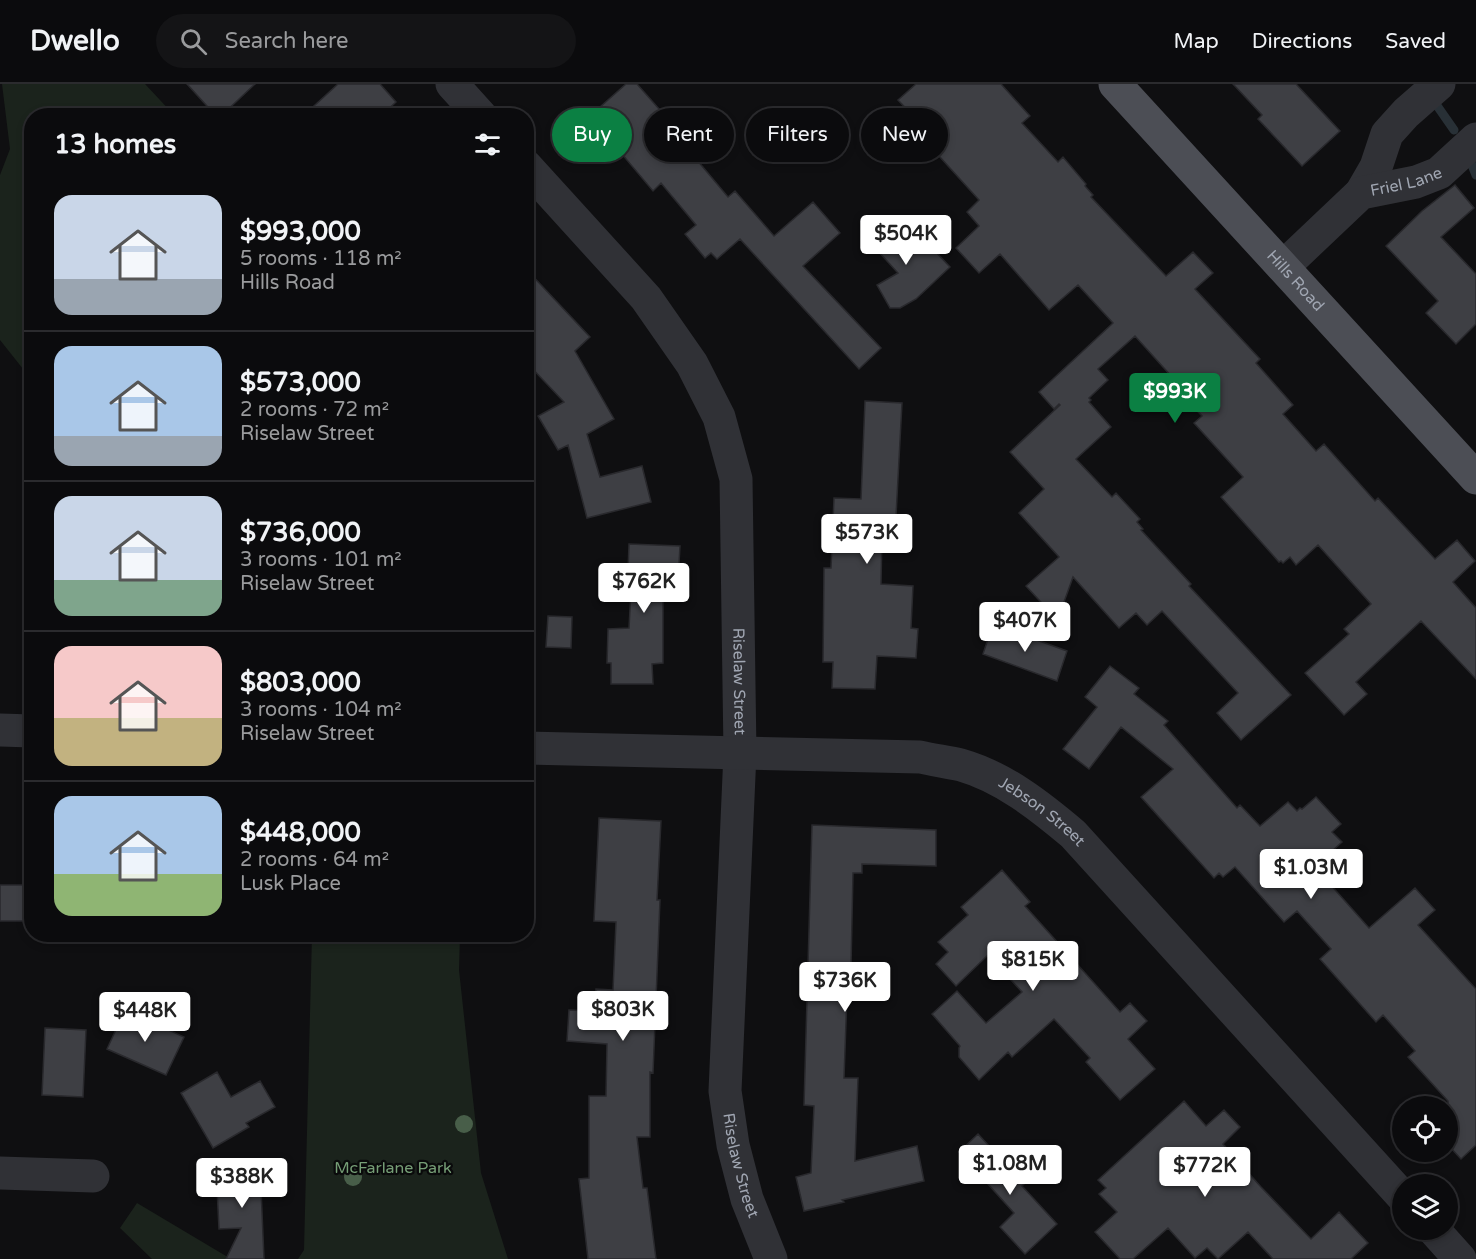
<!DOCTYPE html>
<html lang="en">
<head>
<meta charset="utf-8">
<style>
  :root { --surface:#0b0b0d; --page:#141416; --text:#f1f3f6; --muted:#9a9b9d; --line:#2b2b2e; --accent:#0b8043 }
  body { margin:0; font-family:"Varela Round",sans-serif; background:var(--page); color:var(--text); height:100vh; display:flex; flex-direction:column; font-size:22px; white-space:nowrap }
  * { box-sizing:border-box; margin:0 }
  p { font-size:20px; color:var(--muted) }
  .icon { flex:none; width:33px; height:33px; fill:none; stroke:currentColor; stroke-width:2; stroke-linecap:round; stroke-linejoin:round }
  .map { position:relative; flex:1; overflow:hidden }
  .details { position:absolute; left:24px; top:24px; width:510px; height:834px; display:flex; flex-direction:column; background:var(--surface); border-radius:24px; box-shadow:0 3px 9px #0003,0 0 0 2px var(--line) }
  .details>* { flex:none }
  .banner { position:absolute; left:552px; top:24px; width:570px; height:54px; display:flex; gap:12px }
  .tools { position:absolute; left:1392px; top:1012px; display:grid; gap:12px }
  .tools a { display:grid; place-items:center; width:66px; height:66px; border-radius:50%; background:var(--surface); box-shadow:0 3px 9px #0003,0 0 0 2px var(--line); font-size:30px }
  .price { position:absolute; translate:-50% -51px; padding:0 14px; border-radius:6px; background:#fff; color:#222; font-size:20px; line-height:39px; filter:drop-shadow(0 2px 3px #0008) }
  .price::after { content:''; position:absolute; left:50%; top:36px; width:18px; height:14px; margin-left:-9px; background:inherit; clip-path:polygon(0 0,100% 0,50% 100%) }
  .price.active { background:var(--accent); color:#fff }
  ul { padding:0; list-style:none }
  li { display:flex; align-items:center; gap:18px; height:150px; padding:0 30px }
  li+li { border-top:2px solid var(--line) }
  li span { display:grid; place-items:center; flex:none; width:168px; height:120px; border-radius:18px; color:#555 }
  li>.icon { margin-inline-start:auto }
  span .icon { width:72px; height:72px; fill:#fffc; stroke-width:1 }
  li b { font-size:26px }
  h2 { display:flex; justify-content:space-between; align-items:center; height:72px; padding:0 30px; font-size:26px }
  .pill { padding:0 21px; border-radius:27px; background:var(--surface); box-shadow:0 3px 9px #0003,0 0 0 2px var(--line); font-size:21px; line-height:54px }
  .pill.active { background:var(--accent); color:#fff }
  header { display:flex; align-items:center; gap:36px; box-sizing:border-box; height:84px; padding:0 30px; background:var(--surface); border-bottom:2px solid var(--line) }
  header strong { font-size:28px }
  nav { display:flex; gap:33px; margin-inline-start:auto; font-size:21px }
  .search { width:420px; height:54px; background:var(--page); display:flex; align-items:center; gap:15px; box-sizing:border-box; padding:0 21px; border-radius:33px; color:var(--muted); font-size:22px }
  .map>svg:first-child { display:block }
  .green { fill:#1b231c }
  .lines { fill:none; stroke-linecap:round; stroke-linejoin:round }
  .stream { stroke:#283036; stroke-width:9 }
  .building { fill:#3e3f44; stroke:#29292d; stroke-width:1.5 }
  .minor { stroke:#303136; stroke-width:33 }
  .major { stroke:#4c4e55; stroke-width:33 }
  .tree { fill:#485e49 }
  .labels { text-anchor:middle; dominant-baseline:central; stroke-width:4.5; stroke-linejoin:round; paint-order:stroke }
  .street-label { font-size:16px; fill:#a0a6b2; stroke:#0a0a0b }
  .park-label { font-size:16px; fill:#769e76; stroke:#0a0a0b }
</style>
</head>
<body>
<header>
<strong>Dwello</strong>
<div class="search"><svg class="icon" aria-label="search" viewBox="0 0 24 24"><circle cx="10" cy="10" r="6"/><path d="M15 15l6 6"/></svg>Search here</div>
<nav><a>Map</a><a>Directions</a><a>Saved</a></nav>
</header>
<div class="map">
<svg width="1476" height="1175" viewBox="0 0 1476 1175">
  <rect width="100%" height="100%" fill="#0f0f11"/>
  <path class="green" d="M 2,0 L 145,0 L 174,31 L 32,32 L 31,295 L 0,256 L 0,91 L 10,65 Z
    M 312,851 L 460,851 L 459,886 L 481,1089 L 508,1175 L 298,1175 L 304,1166 Z
    M 137,1119 L 231,1175 L 152,1175 L 120,1144 Z"/>
  <g class="lines">
    <path class="stream" d="M 1431,13 L 1454,46
      M 1470,76 L 1476,91"/>
  </g>
  <path class="building" d="M 187,0 L 255,0 L 221,32 L 216,32 Z
    M 338,0 L 380,0 L 396,18 L 381,32 L 303,32 Z
    M 626,0 L 637,0 L 682,51 L 694,40 L 713,61 L 697,76 L 728,113 L 735,107 L 774,152 L 813,118 L 840,149 L 803,182 L 881,264 L 859,285 L 740,155 L 717,175 L 711,169 L 705,174 L 685,150 L 696,141 L 661,99 L 653,107 L 616,63 L 609,69 L 582,39 Z
    M 916,0 L 1001,0 L 1030,32 L 1022,39 L 1058,78 L 1063,73 L 1086,100 L 1085,102 L 1093,111 L 1091,113 L 1166,192 L 1193,168 L 1213,189 L 1195,205 L 1260,275 L 1256,279 L 1293,321 L 1283,330 L 1316,367 L 1324,360 L 1375,417 L 1378,414 L 1435,475 L 1457,456 L 1475,477 L 1453,498 L 1476,524 L 1476,595 L 1421,537 L 1356,598 L 1367,610 L 1344,631 L 1305,589 L 1349,550 L 1344,545 L 1371,520 L 1318,461 L 1296,481 L 1290,473 L 1283,479 L 1281,477 L 1279,478 L 1221,413 L 1243,393 L 1194,339 L 1202,332 L 1168,296 L 1172,293 L 1135,252 L 1098,285 L 1108,296 L 1089,314 L 1091,316 L 1089,318 L 1111,343 L 1076,375 L 1112,413 L 1116,409 L 1140,435 L 1137,438 L 1143,445 L 1141,446 L 1191,500 L 1189,502 L 1291,611 L 1241,656 L 1217,629 L 1238,609 L 1162,527 L 1147,541 L 1136,529 L 1119,544 L 1073,493 L 1064,518 L 1051,529 L 1026,502 L 1059,473 L 1019,429 L 1044,405 L 1010,368 L 1060,321 L 1059,320 L 1054,325 L 1039,308 L 1113,239 L 1078,201 L 1049,226 L 1000,170 L 979,189 L 956,164 L 979,142 L 967,128 L 979,116 L 939,72 L 936,74 L 908,42 L 916,35 L 898,16 Z
    M 1233,0 L 1296,0 L 1340,47 L 1302,82 L 1258,35 L 1262,31 Z
    M 1455,101 L 1474,124 L 1441,153 L 1476,190 L 1476,240 L 1456,260 L 1426,229 L 1438,217 L 1386,162 L 1422,127 Z
    M 885,138 L 907,162 L 920,151 L 950,183 L 916,215 L 900,224 L 890,224 L 877,201 L 898,189 L 866,154 Z
    M 526,185 L 590,253 L 575,267 L 614,335 L 587,350 L 600,393 L 642,382 L 651,418 L 587,434 L 568,361 L 558,366 L 538,332 L 564,318 L 526,278 Z
    M 865,317 L 902,319 L 895,451 L 882,451 L 881,500 L 913,502 L 911,544 L 918,545 L 916,574 L 877,572 L 875,605 L 832,604 L 833,578 L 823,578 L 824,484 L 831,484 L 834,414 L 861,415 Z
    M 629,460 L 680,462 L 677,515 L 663,512 L 663,579 L 652,580 L 653,600 L 611,600 L 611,579 L 607,579 L 608,545 L 629,544 L 632,487 L 628,487 Z
    M 548,532 L 572,533 L 571,564 L 546,563 Z
    M 993,540 L 1067,567 L 1057,597 L 983,570 Z
    M 1110,582 L 1139,604 L 1134,610 L 1168,637 L 1164,641 L 1237,724 L 1240,721 L 1260,742 L 1288,718 L 1297,727 L 1300,724 L 1302,725 L 1316,713 L 1341,740 L 1332,748 L 1342,758 L 1320,778 L 1334,794 L 1329,799 L 1369,844 L 1415,804 L 1435,826 L 1418,841 L 1476,905 L 1476,1061 L 1461,1075 L 1448,1061 L 1448,1017 L 1408,973 L 1415,967 L 1383,931 L 1376,938 L 1320,875 L 1331,865 L 1297,827 L 1284,838 L 1235,783 L 1223,793 L 1219,789 L 1214,794 L 1141,713 L 1173,685 L 1121,643 L 1089,685 L 1063,665 L 1097,623 L 1085,613 Z
    M 599,734 L 661,737 L 657,816 L 660,816 L 653,989 L 650,988 L 650,1053 L 637,1053 L 643,1104 L 647,1104 L 656,1175 L 588,1175 L 579,1095 L 589,1094 L 589,1012 L 606,1012 L 607,960 L 567,957 L 569,926 L 595,927 L 596,905 L 613,906 L 616,838 L 594,837 Z
    M 812,741 L 936,746 L 936,782 L 862,780 L 862,789 L 853,789 L 851,882 L 848,882 L 844,994 L 858,994 L 855,1077 L 917,1062 L 924,1097 L 842,1116 L 844,1118 L 804,1127 L 796,1093 L 811,1089 L 814,1022 L 804,1021 Z
    M 1002,786 L 1030,818 L 1025,822 L 1120,928 L 1130,919 L 1147,937 L 1128,955 L 1155,985 L 1120,1016 L 1086,978 L 1090,974 L 1054,935 L 1012,973 L 1008,968 L 979,996 L 959,973 L 959,964 L 960,962 L 932,930 L 957,907 L 986,939 L 1022,908 L 988,871 L 956,902 L 936,880 L 948,868 L 938,858 L 968,831 L 961,823 Z
    M 0,801 L 32,801 L 32,837 L 0,837 Z
    M 125,926 L 184,953 L 166,991 L 107,965 Z
    M 45,944 L 86,946 L 83,1013 L 42,1011 Z
    M 217,988 L 231,1013 L 260,997 L 275,1023 L 246,1039 L 249,1043 L 213,1064 L 181,1009 Z
    M 1184,1017 L 1206,1042 L 1224,1026 L 1240,1043 L 1223,1060 L 1261,1103 L 1311,1155 L 1339,1128 L 1368,1159 L 1351,1175 L 1273,1175 L 1248,1148 L 1218,1175 L 1207,1164 L 1195,1174 L 1168,1144 L 1133,1175 L 1120,1175 L 1095,1148 L 1117,1128 L 1099,1110 L 1106,1104 L 1098,1096 Z
    M 978,1050 L 1024,1100 L 1022,1102 L 1057,1140 L 1025,1170 L 1000,1143 L 1014,1129 L 959,1068 Z
    M 260,1081 L 264,1175 L 226,1175 L 241,1144 L 219,1145 L 216,1083 Z"/>
  <g class="lines">
    <g class="minor">
      <path d="M 452,0 L 481,32"/>
      <path id="s1" d="M 526,82 L 646,214 L 692,280 L 719,333 L 736,395 L 740,669 L 725,1007 L 733,1061 L 747,1115 L 771,1175"/>
      <path d="M 1361,109 L 1376,83 L 1387,50 L 1406,29 L 1439,0"/>
      <path id="s2" d="M 1283,183 L 1361,109 L 1416,98 L 1439,89 L 1476,55"/>
      <path d="M 0,646 L 32,647"/>
      <path id="s3" d="M 526,664 L 920,673 C 933,676 948,678 961,681 C 1003,693 1040,722 1073,750 L 1402,1112"/>
      <path d="M 0,1089 L 93,1092"/>
      <path d="M 1434,1146 L 1460,1175"/>
    </g>
    <path class="major" id="s4" d="M 1115,0 L 1476,394"/>
  </g>
  <g class="tree">
    <circle cx="464" cy="1040" r="9"/>
    <circle cx="353" cy="1093" r="9"/>
  </g>
  <g class="labels">
    <g class="street-label">
      <text stroke="none"><textPath href="#s2" startOffset="154">Friel Lane</textPath></text>
      <text stroke="none"><textPath href="#s4" startOffset="267">Hills Road</textPath></text>
      <text stroke="none"><textPath href="#s1" startOffset="585">Riselaw Street</textPath></text>
      <text stroke="none"><textPath href="#s3" startOffset="530">Jebson Street</textPath></text>
      <text stroke="none"><textPath href="#s1" startOffset="1071">Riselaw Street</textPath></text>
    </g>
    <g class="park-label">
      <text x="393" y="1084">McFarlane Park</text>
    </g>
  </g>
</svg>
<div class="tools">
<a><svg class="icon" aria-label="locate" viewBox="0 0 24 24"><circle cx="12" cy="12" r="6"/><path d="M12 2v4M12 18v4M2 12h4M18 12h4"/></svg></a>
<a><svg class="icon" aria-label="layers" viewBox="0 0 24 24"><path d="M12 4l9 5-9 5-9-5zM3 14l9 5 9-5"/></svg></a>
</div>
<b class="price" style="left:906px;top:182px">$504K</b>
<b class="price active" style="left:1175px;top:340px">$993K</b>
<b class="price" style="left:867px;top:481px">$573K</b>
<b class="price" style="left:644px;top:530px">$762K</b>
<b class="price" style="left:1025px;top:569px">$407K</b>
<b class="price" style="left:1311px;top:816px">$1.03M</b>
<b class="price" style="left:1033px;top:908px">$815K</b>
<b class="price" style="left:845px;top:929px">$736K</b>
<b class="price" style="left:623px;top:958px">$803K</b>
<b class="price" style="left:145px;top:959px">$448K</b>
<b class="price" style="left:1010px;top:1112px">$1.08M</b>
<b class="price" style="left:1205px;top:1114px">$772K</b>
<b class="price" style="left:242px;top:1125px">$388K</b>
<div class="banner">
<a class="pill active">Buy</a>
<a class="pill">Rent</a>
<a class="pill">Filters</a>
<a class="pill">New</a>
</div>
<section class="details">
<h2>13 homes<svg class="icon" aria-label="filters" viewBox="0 0 24 24"><path d="M4 7h16M4 17h16"/><circle cx="9" cy="7" r="2"/><circle cx="15" cy="17" r="2"/></svg></h2>
<ul>
<li><span style="background:linear-gradient(#c9d6e8 70%,#9aa5b1 0)"><svg class="icon" aria-label="home" viewBox="0 0 24 24"><path d="M3 11l9-7 9 7M6 9v11h12V9"/></svg></span><div><b>$993,000</b><p>5 rooms · 118 m²</p><p>Hills Road</p></div></li>
<li><span style="background:linear-gradient(#a9c7e8 75%,#9aa5b1 0)"><svg class="icon" aria-label="home" viewBox="0 0 24 24"><path d="M3 11l9-7 9 7M6 9v11h12V9"/></svg></span><div><b>$573,000</b><p>2 rooms · 72 m²</p><p>Riselaw Street</p></div></li>
<li><span style="background:linear-gradient(#c9d6e8 70%,#7fa58c 0)"><svg class="icon" aria-label="home" viewBox="0 0 24 24"><path d="M3 11l9-7 9 7M6 9v11h12V9"/></svg></span><div><b>$736,000</b><p>3 rooms · 101 m²</p><p>Riselaw Street</p></div></li>
<li><span style="background:linear-gradient(#f6c9c9 60%,#c2b280 0)"><svg class="icon" aria-label="home" viewBox="0 0 24 24"><path d="M3 11l9-7 9 7M6 9v11h12V9"/></svg></span><div><b>$803,000</b><p>3 rooms · 104 m²</p><p>Riselaw Street</p></div></li>
<li><span style="background:linear-gradient(#a9c7e8 65%,#8fb573 0)"><svg class="icon" aria-label="home" viewBox="0 0 24 24"><path d="M3 11l9-7 9 7M6 9v11h12V9"/></svg></span><div><b>$448,000</b><p>2 rooms · 64 m²</p><p>Lusk Place</p></div></li>
</ul>
</section>
</div>
</body>
</html>
